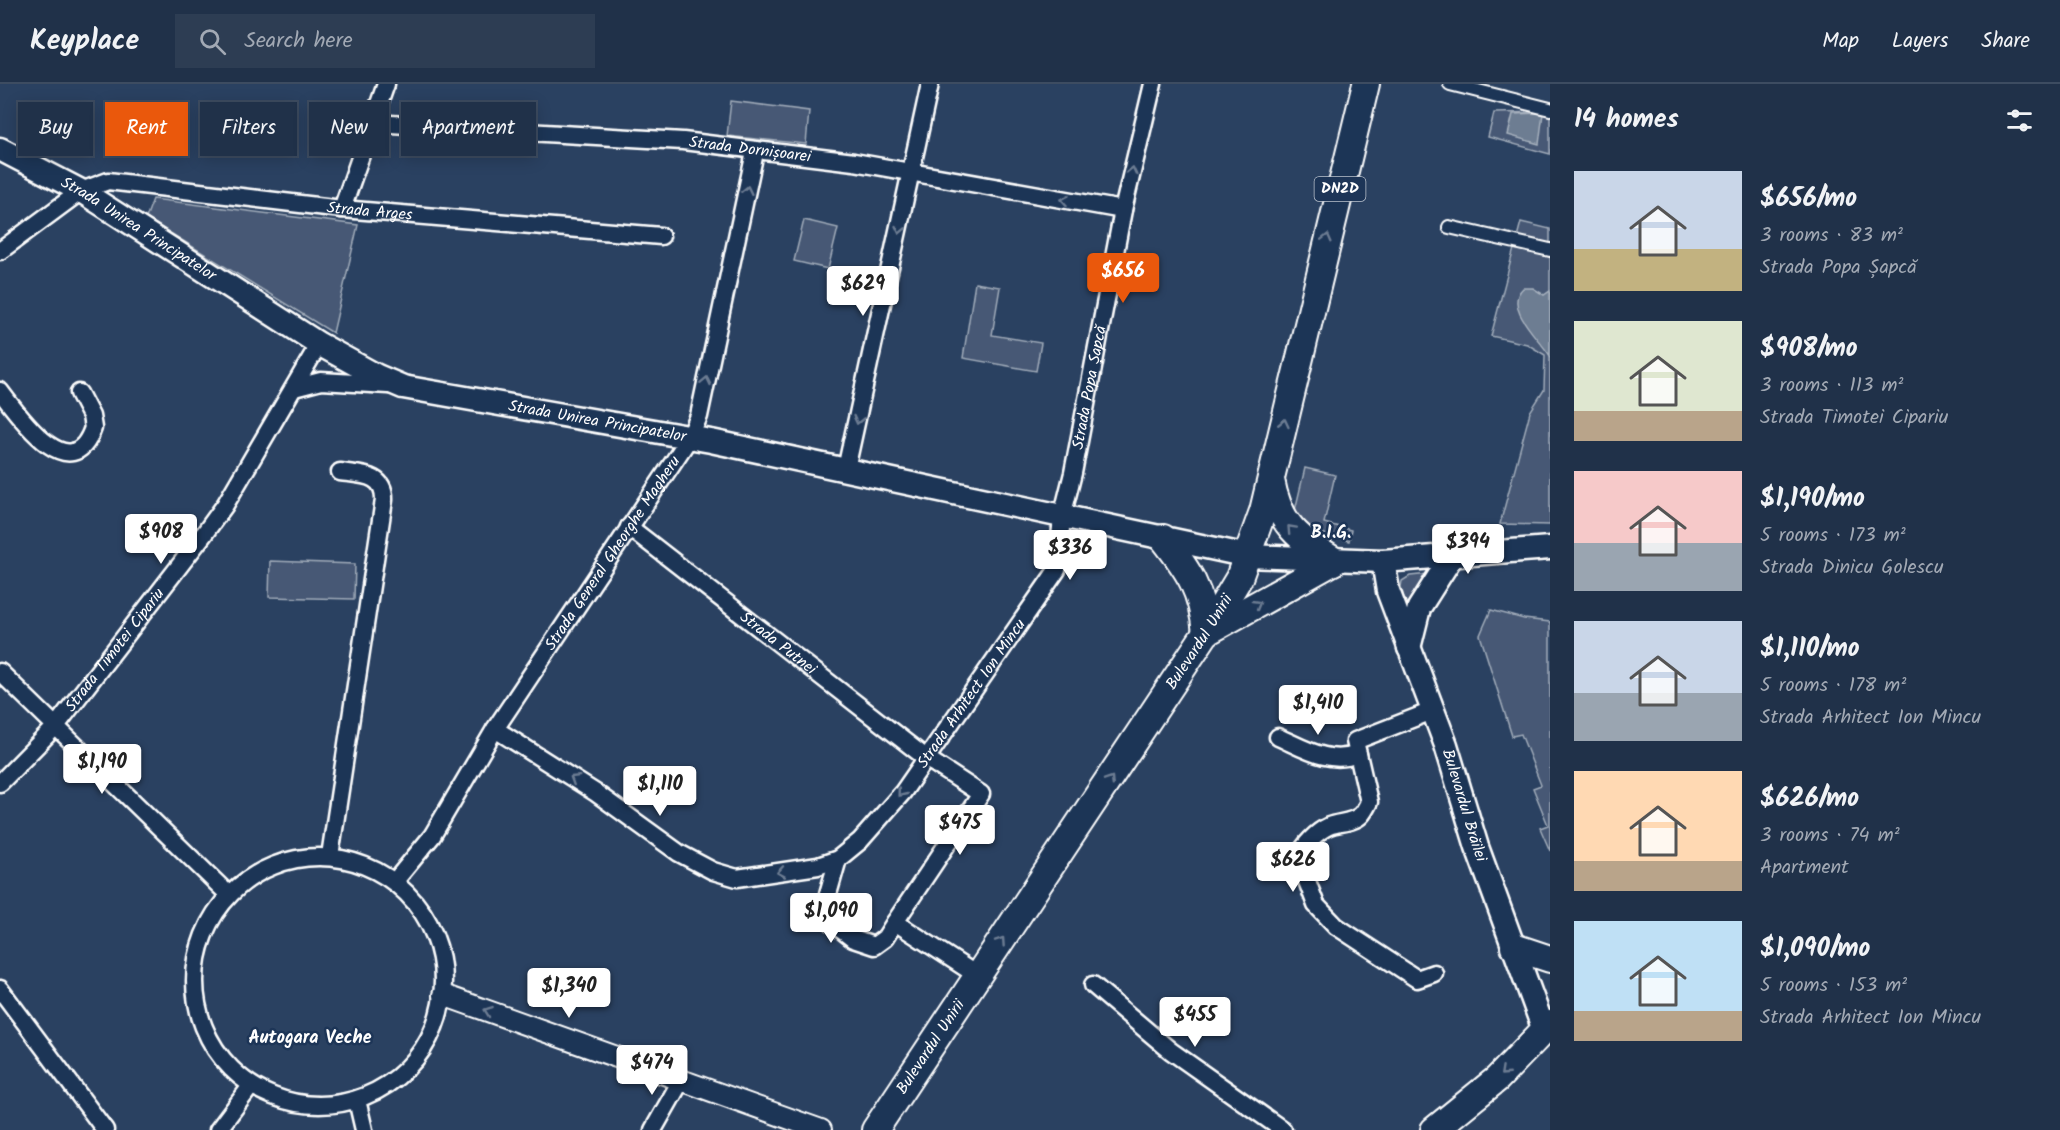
<!DOCTYPE html>
<html lang="en">
<head>
<meta charset="utf-8">
<style>
  :root { --surface:#203149; --page:#2d3d53; --text:#f1f3f6; --muted:#a2a9b4; --line:#3d4c61; --accent:#ea580c }
  body { margin:0; font-family:Kalam,sans-serif; background:var(--page); color:var(--text); height:100vh; display:flex; flex-direction:column; font-size:22px; white-space:nowrap }
  * { box-sizing:border-box; margin:0 }
  p { font-size:20px; color:var(--muted) }
  .icon { flex:none; width:33px; height:33px; fill:none; stroke:currentColor; stroke-width:2; stroke-linecap:round; stroke-linejoin:round }
  .map { position:relative; flex:1; overflow:hidden }
  .sheet { display:flex; flex-direction:column; background:var(--surface); width:510px }
  .sheet>* { flex:none }
  .banner { position:absolute; left:18px; top:18px; width:570px; height:54px; display:flex; gap:12px }
  .price { position:absolute; translate:-50% -51px; padding:0 14px; border-radius:6px; background:#fff; color:#222; font-size:20px; line-height:39px; filter:drop-shadow(0 2px 3px #0008) }
  .price::after { content:''; position:absolute; left:50%; top:36px; width:18px; height:14px; margin-left:-9px; background:inherit; clip-path:polygon(0 0,100% 0,50% 100%) }
  .price.on { background:var(--accent); color:#fff }
  ul { padding:0; list-style:none }
  li { display:flex; align-items:center; gap:18px; height:150px; padding:0 24px }
  li span { display:grid; place-items:center; flex:none; width:168px; height:120px; border-radius:0px; color:#555 }
  li>.icon { margin-inline-start:auto }
  span .icon { width:72px; height:72px; fill:#fffc; stroke-width:1 }
  li b { font-size:26px }
  h2 { display:flex; justify-content:space-between; align-items:center; height:72px; padding:0 24px; font-size:26px }
  .chip { padding:0 21px; border-radius:0px; background:var(--surface); box-shadow:0 3px 15px #0003,0 0 0 2px var(--line); font-size:21px; line-height:54px }
  .chip.on { background:var(--accent); color:#fff }
  header { display:flex; align-items:center; gap:36px; box-sizing:border-box; height:84px; padding:0 30px; background:var(--surface); border-bottom:2px solid var(--line) }
  header strong { font-size:28px }
  nav { display:flex; gap:33px; margin-inline-start:auto; font-size:21px }
  .search { width:420px; height:54px; background:var(--page); display:flex; align-items:center; gap:15px; box-sizing:border-box; padding:0 21px; border-radius:0px; color:var(--muted); font-size:22px }
  main { display:flex; flex:1; min-height:0 }
  .map>svg:first-child { display:block }
  .green { fill:#465975; stroke:#a2acba; stroke-width:1.5 }
  .water { fill:#6d7d92; stroke:#a7b1be; stroke-width:1.5 }
  .lines { fill:none; stroke-linecap:round; stroke-linejoin:round }
  .pedestrian-casing { stroke:#fff; stroke-width:16 }
  .minor-casing { stroke:#fff; stroke-width:21 }
  .tertiary-casing { stroke:#fff; stroke-width:24 }
  .secondary-casing { stroke:#fff; stroke-width:27 }
  .primary-casing { stroke:#fff; stroke-width:30 }
  .pedestrian { stroke:#1d3557; stroke-width:12 }
  .minor { stroke:#1d3557; stroke-width:16 }
  .tertiary { stroke:#1d3557; stroke-width:20 }
  .secondary { stroke:#1d3557; stroke-width:22 }
  .primary { stroke:#1d3557; stroke-width:26 }
  .oneway { stroke:#6c7c92 }
  .labels { text-anchor:middle; dominant-baseline:central; stroke-width:5; stroke-linejoin:round; paint-order:stroke }
  .shield { fill:#1d3557; stroke:#bbc2cd; stroke-width:1.5 }
  .shield-label { font-size:15px; font-weight:bold; fill:#fff }
  .street-label { font-size:16px; fill:#fff; stroke:#1d3557 }
  .neighbourhood-label { font-size:18px; font-weight:bold; fill:#fff; stroke:#1d3557 }
</style>
</head>
<body>
<header>
<strong>Keyplace</strong>
<div class="search"><svg class="icon" aria-label="search" viewBox="0 0 24 24"><circle cx="10" cy="10" r="6"/><path d="M15 15l6 6"/></svg>Search here</div>
<nav><a>Map</a><a>Layers</a><a>Share</a></nav>
</header>
<main>
<div class="map">
<svg width="1550" height="1046" viewBox="0 0 1550 1046">
  <rect width="100%" height="100%" fill="#2a4161"/>
  <filter id="ink" filterUnits="userSpaceOnUse"><feTurbulence type="fractalNoise" baseFrequency=".0167" numOctaves="2"/><feDisplacementMap in="SourceGraphic" scale="12" xChannelSelector="R" yChannelSelector="G"/><feConvolveMatrix kernelMatrix="1 2 1 2 8 2 1 2 1" color-interpolation-filters="sRGB"/></filter>
  <g filter="url(#ink)">
    <path class="green" d="M 731,17 L 809,27 L 806,60 L 727,52 Z
      M 1546,28 L 1550,29 L 1550,70 L 1488,53 L 1494,29 Z
      M 153,115 L 358,141 L 333,249 L 146,134 Z
      M 804,136 L 838,144 L 828,185 L 794,177 Z
      M 1521,138 L 1550,145 L 1550,441 L 1500,440 L 1530,328 L 1544,306 L 1545,271 L 1527,260 L 1491,252 Z
      M 975,199 L 1000,203 L 992,251 L 1041,259 L 1036,287 L 963,274 Z
      M 1305,384 L 1335,391 L 1324,439 L 1351,446 L 1349,457 L 1300,443 L 1293,435 Z
      M 270,477 L 355,480 L 354,515 L 269,513 Z
      M 1430,490 L 1407,525 L 1401,503 L 1402,497 L 1410,492 Z
      M 1491,526 L 1524,535 L 1550,538 L 1550,767 L 1540,744 L 1548,741 L 1533,704 L 1541,701 L 1521,650 L 1512,652 L 1480,551 Z"/>
    <path class="water" d="M 1543,29 L 1539,60 L 1508,51 L 1513,30 Z
      M 1523,204 L 1533,204 L 1544,211 L 1550,207 L 1550,272 C 1541,256 1502,224 1523,204 Z"/>
    <g class="lines">
      <g class="pedestrian-casing">
        <path id="pedestrian" d="M 1450,0 L 1550,25
          M 1449,143 L 1550,166"/>
      </g>
      <g class="minor-casing">
        <g id="minor">
          <path id="s1" d="M 373,39 L 683,57 L 854,78 L 1123,126"/>
          <path d="M 342,125 L 386,0"/>
          <path id="s2" d="M 0,167 L 81,107 L 108,97 L 342,125 L 661,152"/>
          <path d="M 294,304 L 321,297 L 388,301"/>
          <path d="M 0,307 C 18,331 71,407 93,344 L 91,332 L 79,309"/>
          <path d="M 846,385 L 930,0"/>
          <path id="s3" d="M 629,443 L 926,674 L 981,710 L 895,838 L 978,892"/>
          <path d="M 0,588 L 228,810"/>
          <path d="M 1432,627 L 1355,657 L 1369,718 C 1367,722 1364,728 1361,731 C 1353,739 1339,738 1329,742 C 1316,748 1304,761 1298,773 L 1316,821 L 1336,842 L 1417,895 L 1434,889"/>
          <path id="s4" d="M 495,645 L 596,709 L 679,769 L 713,787 L 737,794 L 818,782 L 838,775 L 860,757 L 903,708 L 1057,486 L 1062,433 L 1073,389 L 1123,126 L 1153,0"/>
          <path d="M 1278,653 C 1305,665 1329,681 1358,670"/>
          <path id="s5" d="M 0,699 L 56,642 L 204,450 L 225,421 L 319,260"/>
          <path d="M 330,772 L 384,416 C 385,389 360,391 340,388"/>
          <circle cx="319" cy="897" r="124"/>
          <path d="M 838,775 L 828,810 L 830,837 L 853,855 L 874,862 L 885,854 L 895,838"/>
          <path id="s6" d="M 395,797 L 432,752 L 495,645 L 690,353 L 699,332 L 755,68"/>
          <path d="M 1093,901 L 1171,967 L 1283,1046"/>
          <path d="M 0,905 L 105,1046"/>
          <path d="M 357,1016 L 364,1046"/>
          <path d="M 218,1046 L 251,1002"/>
          <path d="M 653,1046 L 682,995"/>
        </g>
      </g>
      <g class="tertiary-casing">
        <path id="tertiary" d="M 443,911 L 821,1046"/>
      </g>
      <g class="secondary-casing">
        <g id="secondary">
          <path id="s7" d="M 0,65 L 81,107 L 319,260 L 377,292 L 403,303 L 711,357 L 1248,472 L 1383,477 L 1550,464"/>
          <path id="s8" d="M 1383,477 L 1388,507 L 1446,661 L 1477,763 L 1544,946"/>
          <path d="M 1409,564 L 1419,524 L 1452,472"/>
        </g>
      </g>
      <g class="primary-casing">
        <g id="primary">
          <path d="M 1271,396 C 1279,441 1298,454 1335,477"/>
          <path d="M 1163,454 C 1189,487 1202,506 1206,549"/>
          <path d="M 1209,547 L 1335,477"/>
          <path d="M 1514,863 L 1550,875"/>
          <path id="s9" d="M 875,1046 L 1206,549 L 1239,494 L 1263,427 L 1366,0"/>
          <path d="M 1434,1046 L 1497,995 L 1550,940"/>
        </g>
      </g>
      <use href="#pedestrian" class="pedestrian"/>
      <use href="#minor" class="minor"/>
      <use href="#tertiary" class="tertiary"/>
      <use href="#secondary" class="secondary"/>
      <use href="#primary" class="primary"/>
    </g>
    <defs><path id="oneway-chevron" d="M-2-3.5L2.5 0L-2 3.5" fill="none" stroke-width="1.6" stroke-linecap="round" stroke-linejoin="round" transform="scale(1.5)"/></defs>
    <g class="oneway">
      <use href="#oneway-chevron" transform="translate(1132 87) rotate(-77)"/>
      <use href="#oneway-chevron" transform="translate(747 106) rotate(-78)"/>
      <use href="#oneway-chevron" transform="translate(1065 116) rotate(-170)"/>
      <use href="#oneway-chevron" transform="translate(900 146) rotate(102)"/>
      <use href="#oneway-chevron" transform="translate(1327 154) rotate(-76)"/>
      <use href="#oneway-chevron" transform="translate(706 297) rotate(-78)"/>
      <use href="#oneway-chevron" transform="translate(858 336) rotate(103)"/>
      <use href="#oneway-chevron" transform="translate(1284 339) rotate(-77)"/>
      <use href="#oneway-chevron" transform="translate(1291 445) rotate(-133)"/>
      <use href="#oneway-chevron" transform="translate(1257 520) rotate(-30)"/>
      <use href="#oneway-chevron" transform="translate(574 695) rotate(-148)"/>
      <use href="#oneway-chevron" transform="translate(1110 696) rotate(-57)"/>
      <use href="#oneway-chevron" transform="translate(901 709) rotate(129)"/>
      <use href="#oneway-chevron" transform="translate(781 788) rotate(170)"/>
      <use href="#oneway-chevron" transform="translate(1001 857) rotate(-56)"/>
      <use href="#oneway-chevron" transform="translate(488 927) rotate(-160)"/>
      <use href="#oneway-chevron" transform="translate(1504 988) rotate(137)"/>
    </g>
  </g>
  <g class="labels">
    <rect class="shield" x="1314.5" y="93" width="51" height="24" rx="4.5"/>
    <g class="shield-label">
      <text x="1340" y="105">DN2D</text>
    </g>
    <g class="street-label">
      <text stroke="none"><textPath href="#s1" startOffset="378">Strada Dornișoarei</textPath></text>
      <text stroke="none"><textPath href="#s2" startOffset="393">Strada Argeș</textPath></text>
      <text stroke="none"><textPath href="#s7" startOffset="160">Strada Unirea Principatelor</textPath></text>
      <text stroke="none"><textPath href="#s4" startOffset="938">Strada Popa Șapcă</textPath></text>
      <text stroke="none"><textPath href="#s7" startOffset="666">Strada Unirea Principatelor</textPath></text>
      <text stroke="none"><textPath href="#s6" startOffset="394">Strada General Gheorghe Magheru</textPath></text>
      <text stroke="none"><textPath href="#s3" startOffset="189">Strada Putnei</textPath></text>
      <text stroke="none"><textPath href="#s9" startOffset="586">Bulevardul Unirii</textPath></text>
      <text stroke="none"><textPath href="#s5" startOffset="176">Strada Timotei Cipariu</textPath></text>
      <text stroke="none"><textPath href="#s4" startOffset="602">Strada Arhitect Ion Mincu</textPath></text>
      <text stroke="none"><textPath href="#s8" startOffset="258">Bulevardul Brăilei</textPath></text>
      <text stroke="none"><textPath href="#s9" startOffset="100">Bulevardul Unirii</textPath></text>
    </g>
    <g class="neighbourhood-label">
      <text x="1331" y="449">B.I.G.</text>
      <text x="310" y="954">Autogara Veche</text>
    </g>
  </g>
</svg>
<b class="price on" style="left:1123px;top:220px">$656</b>
<b class="price" style="left:863px;top:233px">$629</b>
<b class="price" style="left:161px;top:481px">$908</b>
<b class="price" style="left:1468px;top:491px">$394</b>
<b class="price" style="left:1070px;top:497px">$336</b>
<b class="price" style="left:1318px;top:652px">$1,410</b>
<b class="price" style="left:102px;top:711px">$1,190</b>
<b class="price" style="left:660px;top:733px">$1,110</b>
<b class="price" style="left:960px;top:772px">$475</b>
<b class="price" style="left:1293px;top:809px">$626</b>
<b class="price" style="left:831px;top:860px">$1,090</b>
<b class="price" style="left:569px;top:935px">$1,340</b>
<b class="price" style="left:1195px;top:964px">$455</b>
<b class="price" style="left:652px;top:1012px">$474</b>
<div class="banner">
<a class="chip">Buy</a>
<a class="chip on">Rent</a>
<a class="chip">Filters</a>
<a class="chip">New</a>
<a class="chip">Apartment</a>
</div>
</div>
<section class="sheet">
<h2>14 homes<svg class="icon" aria-label="filters" viewBox="0 0 24 24"><path d="M4 7h16M4 17h16"/><circle cx="9" cy="7" r="2"/><circle cx="15" cy="17" r="2"/></svg></h2>
<ul>
<li><span style="background:linear-gradient(#c9d6e8 65%,#c2b280 0)"><svg class="icon" aria-label="home" viewBox="0 0 24 24"><path d="M3 11l9-7 9 7M6 9v11h12V9"/></svg></span><div><b>$656/mo</b><p>3 rooms · 83 m²</p><p>Strada Popa Șapcă</p></div></li>
<li><span style="background:linear-gradient(#dfe7d0 75%,#b9a48a 0)"><svg class="icon" aria-label="home" viewBox="0 0 24 24"><path d="M3 11l9-7 9 7M6 9v11h12V9"/></svg></span><div><b>$908/mo</b><p>3 rooms · 113 m²</p><p>Strada Timotei Cipariu</p></div></li>
<li><span style="background:linear-gradient(#f6c9c9 60%,#9aa5b1 0)"><svg class="icon" aria-label="home" viewBox="0 0 24 24"><path d="M3 11l9-7 9 7M6 9v11h12V9"/></svg></span><div><b>$1,190/mo</b><p>5 rooms · 173 m²</p><p>Strada Dinicu Golescu</p></div></li>
<li><span style="background:linear-gradient(#c9d6e8 60%,#9aa5b1 0)"><svg class="icon" aria-label="home" viewBox="0 0 24 24"><path d="M3 11l9-7 9 7M6 9v11h12V9"/></svg></span><div><b>$1,110/mo</b><p>5 rooms · 178 m²</p><p>Strada Arhitect Ion Mincu</p></div></li>
<li><span style="background:linear-gradient(#ffd9b3 75%,#b9a48a 0)"><svg class="icon" aria-label="home" viewBox="0 0 24 24"><path d="M3 11l9-7 9 7M6 9v11h12V9"/></svg></span><div><b>$626/mo</b><p>3 rooms · 74 m²</p><p>Apartment</p></div></li>
<li><span style="background:linear-gradient(#bfe0f5 75%,#b9a48a 0)"><svg class="icon" aria-label="home" viewBox="0 0 24 24"><path d="M3 11l9-7 9 7M6 9v11h12V9"/></svg></span><div><b>$1,090/mo</b><p>5 rooms · 153 m²</p><p>Strada Arhitect Ion Mincu</p></div></li>
</ul>
</section>
</main>
</body>
</html>
